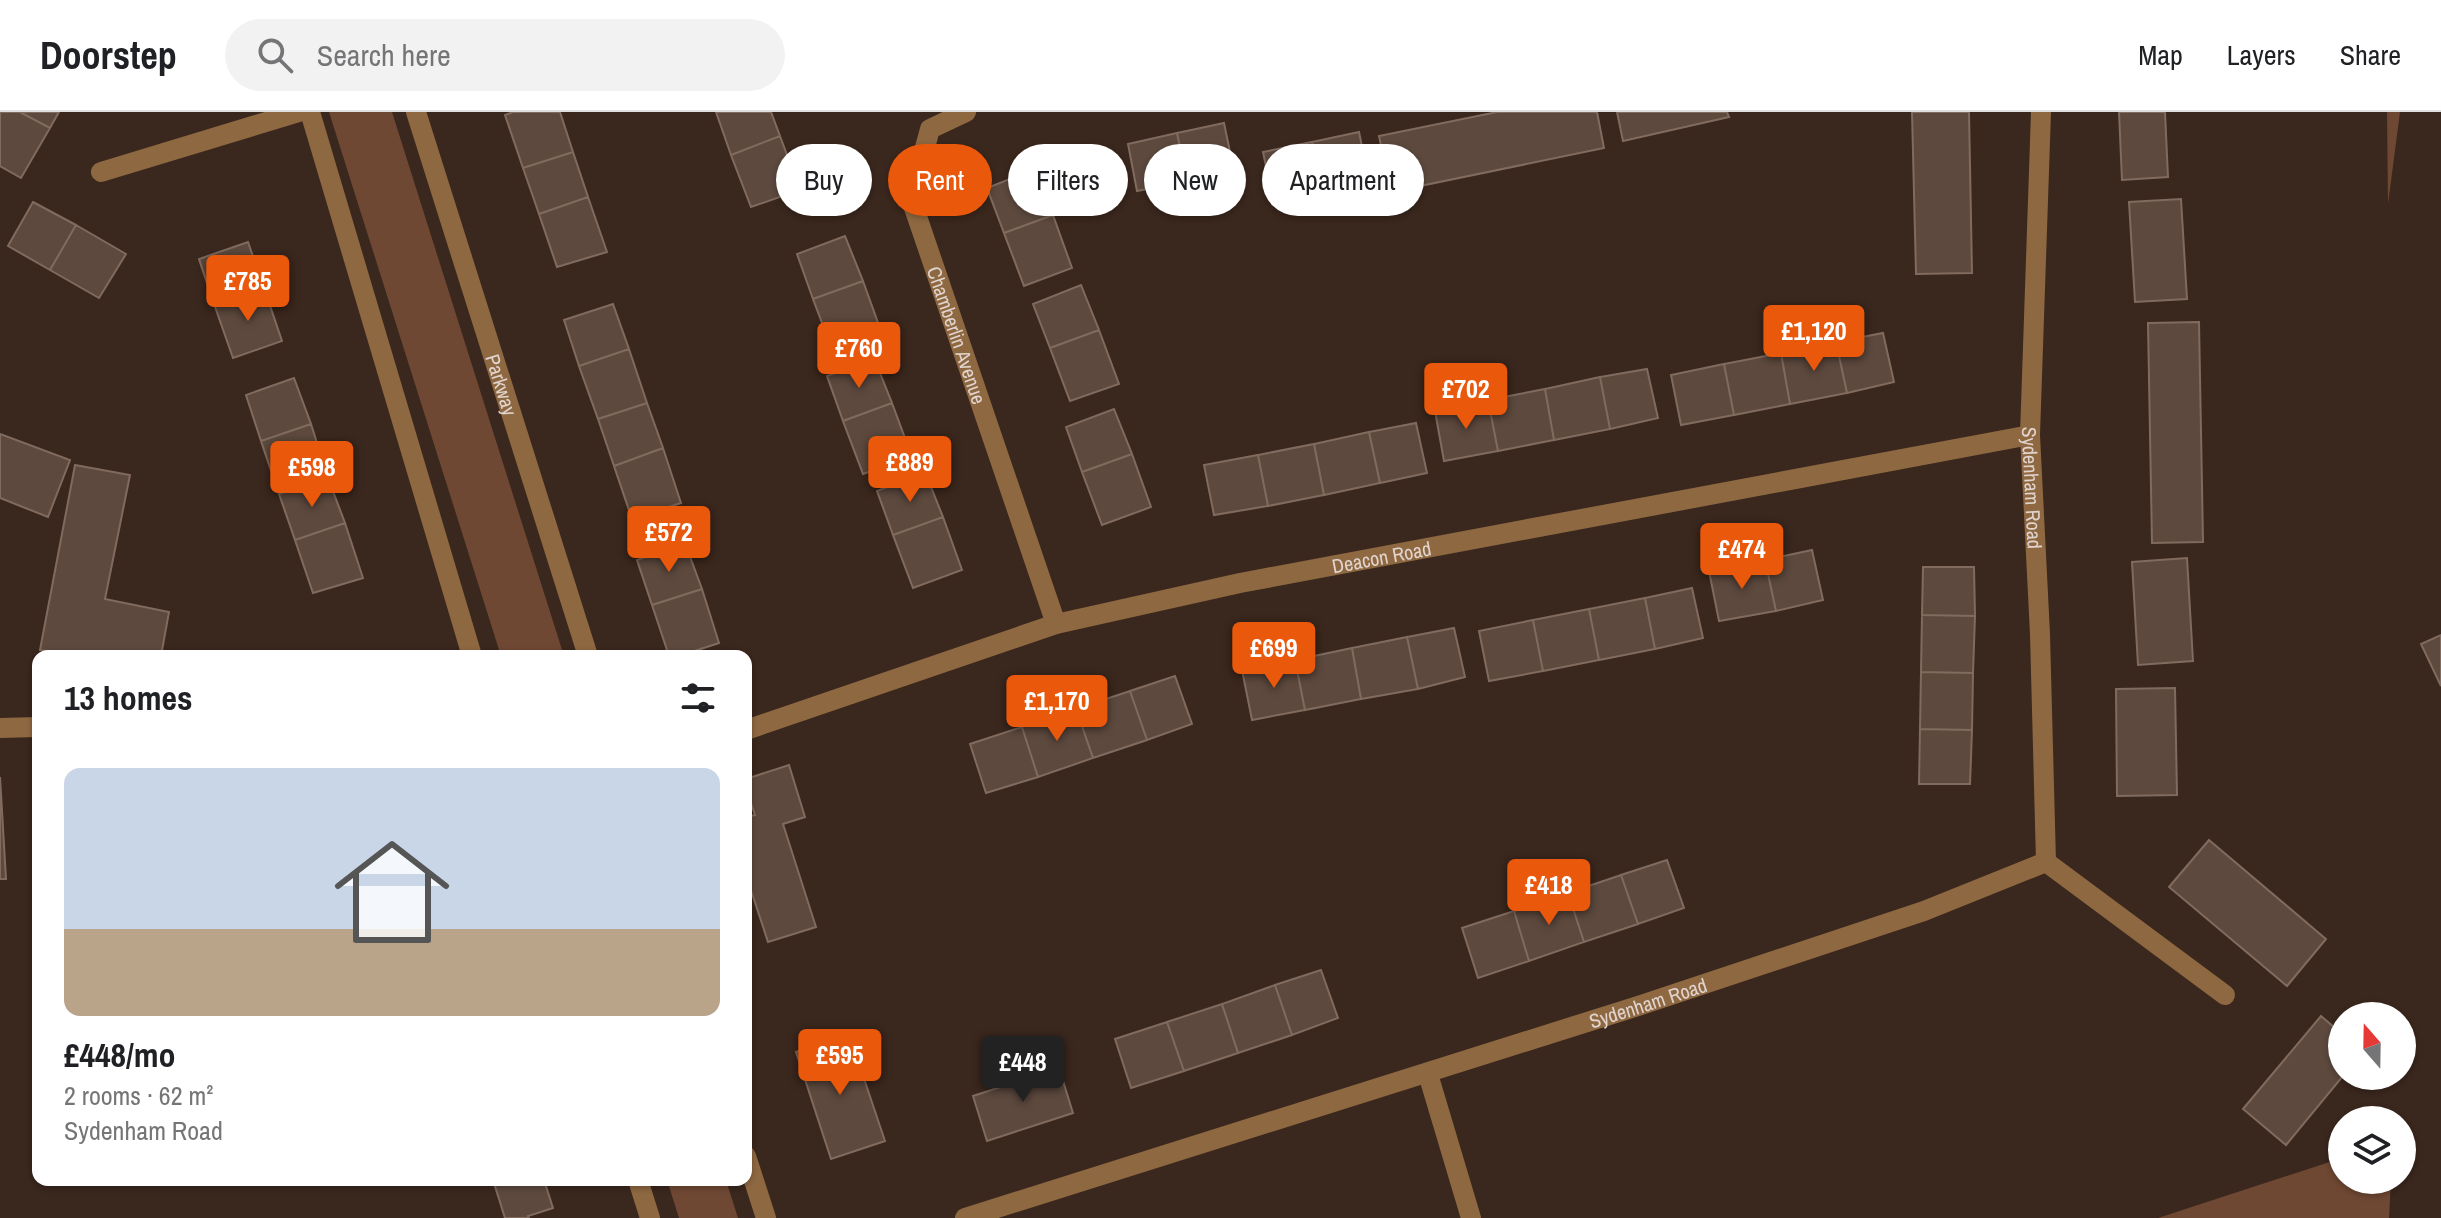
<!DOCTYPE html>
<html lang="en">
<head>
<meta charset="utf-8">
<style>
  :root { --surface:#fff; --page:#f2f2f2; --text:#202124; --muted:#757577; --line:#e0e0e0; --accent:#ea580c }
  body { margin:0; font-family:"Archivo Narrow",sans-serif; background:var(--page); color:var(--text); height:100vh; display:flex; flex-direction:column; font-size:30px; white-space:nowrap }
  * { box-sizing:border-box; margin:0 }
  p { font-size:26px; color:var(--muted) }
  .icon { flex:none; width:44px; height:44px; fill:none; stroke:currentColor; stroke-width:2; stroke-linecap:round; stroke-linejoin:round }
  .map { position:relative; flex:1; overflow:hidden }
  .panel { position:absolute; left:32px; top:538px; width:720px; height:536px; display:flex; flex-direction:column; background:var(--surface); border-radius:16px; box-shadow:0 2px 6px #0004 }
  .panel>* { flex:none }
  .hud { position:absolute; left:776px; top:32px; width:760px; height:72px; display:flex; gap:16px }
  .needle { width:52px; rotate:340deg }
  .buttons { position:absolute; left:2328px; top:890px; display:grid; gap:16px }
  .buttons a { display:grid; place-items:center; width:88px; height:88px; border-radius:50%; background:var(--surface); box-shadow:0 2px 6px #0004; font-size:40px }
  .price { position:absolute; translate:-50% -68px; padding:0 18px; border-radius:8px; background:var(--accent); color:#fff; font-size:26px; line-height:52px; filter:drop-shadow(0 2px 4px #0008) }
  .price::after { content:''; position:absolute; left:50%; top:48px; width:24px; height:18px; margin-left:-12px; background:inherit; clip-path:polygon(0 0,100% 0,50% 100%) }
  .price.selected { background:#222; color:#fff }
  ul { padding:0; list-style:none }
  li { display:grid; align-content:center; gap:16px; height:424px; padding:0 32px }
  li span { display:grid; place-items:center; height:248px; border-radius:16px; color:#555 }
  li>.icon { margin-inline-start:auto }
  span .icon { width:144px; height:144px; fill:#fffc; stroke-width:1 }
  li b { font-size:34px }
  h2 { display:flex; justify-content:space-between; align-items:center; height:96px; padding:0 32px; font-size:34px }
  .pill { padding:0 28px; border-radius:36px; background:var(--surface); box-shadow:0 2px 6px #0004; font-size:28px; line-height:72px }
  .pill.selected { background:var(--accent); color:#fff }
  header { display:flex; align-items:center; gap:48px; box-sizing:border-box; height:112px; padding:0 40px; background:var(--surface); border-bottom:2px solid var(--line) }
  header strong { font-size:38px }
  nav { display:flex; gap:44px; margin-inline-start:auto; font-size:28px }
  .search { width:560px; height:72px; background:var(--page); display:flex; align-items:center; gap:20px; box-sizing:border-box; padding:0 28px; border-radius:44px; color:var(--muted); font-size:30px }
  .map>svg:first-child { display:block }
  .green { fill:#6f4833 }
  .building { fill:#5d493e; stroke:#816b5f; stroke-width:2 }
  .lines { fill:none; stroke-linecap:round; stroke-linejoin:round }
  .minor { stroke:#8e6841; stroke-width:20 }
  .labels { text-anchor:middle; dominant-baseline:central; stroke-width:8; stroke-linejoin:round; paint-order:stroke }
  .street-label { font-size:20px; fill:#e1d4ce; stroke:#2f1d14 }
</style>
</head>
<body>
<header>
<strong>Doorstep</strong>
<div class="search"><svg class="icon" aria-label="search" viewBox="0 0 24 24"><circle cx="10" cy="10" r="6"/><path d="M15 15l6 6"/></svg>Search here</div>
<nav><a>Map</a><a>Layers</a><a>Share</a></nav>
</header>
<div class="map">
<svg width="2441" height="1106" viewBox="0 0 2441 1106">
  <rect width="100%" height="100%" fill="#3a271d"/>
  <path class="green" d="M 329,0 L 392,0 L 564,544 L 501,544 Z
    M 2387,0 L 2400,0 L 2388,92 Z
    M 2342,1046 L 2342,1068 L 2391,1068 L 2389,1106 L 2158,1106 Z
    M 667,1068 L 726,1068 L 738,1106 L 679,1106 Z"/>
  <path class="building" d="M 0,0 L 20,0 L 50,16 L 21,66 L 0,54 Z
    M 20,0 L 59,0 L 50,16 Z
    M 513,0 L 560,0 L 573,40 L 523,56 L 505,3 Z
    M 716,0 L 771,0 L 780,24 L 731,43 Z
    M 1497,0 L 1597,0 L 1604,36 L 1391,80 L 1379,24 Z
    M 1617,0 L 1727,0 L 1729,5 L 1623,29 Z
    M 1912,0 L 1969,0 L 1972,161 L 1916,162 Z
    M 2119,0 L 2165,0 L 2168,65 L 2122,68 Z
    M 1224,11 L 1234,59 L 1187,69 L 1177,21 Z
    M 1359,20 L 1369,68 L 1322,78 L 1312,30 Z
    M 1177,21 L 1187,69 L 1137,79 L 1128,32 Z
    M 780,24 L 800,78 L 751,95 L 731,43 Z
    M 1312,30 L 1322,78 L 1273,88 L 1263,40 Z
    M 573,40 L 588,85 L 539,102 L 523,56 Z
    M 1035,57 L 1053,103 L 1004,121 L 987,76 Z
    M 588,85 L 607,140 L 557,155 L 539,102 Z
    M 2181,87 L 2187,187 L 2135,190 L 2129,90 Z
    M 33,90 L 76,113 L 50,158 L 8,134 Z
    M 1053,103 L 1072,156 L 1024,174 L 1004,121 Z
    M 76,113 L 126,142 L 99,186 L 50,158 Z
    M 845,124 L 863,169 L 813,187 L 797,142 Z
    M 248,130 L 264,176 L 214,192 L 199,147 Z
    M 863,169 L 882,222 L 833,240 L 813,187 Z
    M 1081,173 L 1099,218 L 1050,236 L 1033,192 Z
    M 264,176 L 282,229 L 233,246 L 214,192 Z
    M 613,192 L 629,237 L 579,254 L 564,208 Z
    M 2199,210 L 2203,430 L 2152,431 L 2148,211 Z
    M 1099,218 L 1119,272 L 1070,289 L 1050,236 Z
    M 1883,221 L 1894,270 L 1847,281 L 1836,230 Z
    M 1836,230 L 1847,281 L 1790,292 L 1781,241 Z
    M 629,237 L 647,291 L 598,307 L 579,254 Z
    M 1781,241 L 1790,292 L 1734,303 L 1724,252 Z
    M 874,246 L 892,291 L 843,309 L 827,264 Z
    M 1724,252 L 1734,303 L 1681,313 L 1671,263 Z
    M 1647,257 L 1658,306 L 1610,317 L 1600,265 Z
    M 1600,265 L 1610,317 L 1554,328 L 1545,277 Z
    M 294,266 L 311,312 L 261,329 L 246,283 Z
    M 1545,277 L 1554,328 L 1498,339 L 1488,288 Z
    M 1488,288 L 1498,339 L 1444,349 L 1435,299 Z
    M 647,291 L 663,336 L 614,354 L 598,307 Z
    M 892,291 L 912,345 L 863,362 L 843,309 Z
    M 1114,297 L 1132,342 L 1082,360 L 1066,315 Z
    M 1416,311 L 1427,361 L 1380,371 L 1369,320 Z
    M 311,312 L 328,366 L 279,382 L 261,329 Z
    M 1369,320 L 1380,371 L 1324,383 L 1314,332 Z
    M 0,322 L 70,348 L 48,405 L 0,386 Z
    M 1314,332 L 1324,383 L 1268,394 L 1258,343 Z
    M 663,336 L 681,391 L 632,407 L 614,354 Z
    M 1132,342 L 1151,395 L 1102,413 L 1082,360 Z
    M 1258,343 L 1268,394 L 1214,403 L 1204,353 Z
    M 75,353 L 130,363 L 105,487 L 169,500 L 161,544 L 71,544 L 40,538 Z
    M 925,360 L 943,405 L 893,423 L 877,379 Z
    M 328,366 L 345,411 L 295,428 L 279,382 Z
    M 943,405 L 962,458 L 913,476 L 893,423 Z
    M 345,411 L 363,466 L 313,481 L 295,428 Z
    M 685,431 L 702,477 L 652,493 L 637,448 Z
    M 1812,438 L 1823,488 L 1776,499 L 1765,448 Z
    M 2187,446 L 2193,549 L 2138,553 L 2132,450 Z
    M 1765,448 L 1776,499 L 1719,509 L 1709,459 Z
    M 1923,455 L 1974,455 L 1975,504 L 1922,503 Z
    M 1692,476 L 1703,526 L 1655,537 L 1645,486 Z
    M 702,477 L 719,531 L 679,544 L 669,544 L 652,493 Z
    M 1645,486 L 1655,537 L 1599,548 L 1589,497 Z
    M 1589,497 L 1599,548 L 1543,559 L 1533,508 Z
    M 1922,503 L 1975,504 L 1973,561 L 1921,560 Z
    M 1533,508 L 1543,559 L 1489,569 L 1479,519 Z
    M 1454,516 L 1465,565 L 1418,577 L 1407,525 Z
    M 2441,523 L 2441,574 L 2421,532 Z
    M 1407,525 L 1418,577 L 1361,587 L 1352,536 Z
    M 1352,536 L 1361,587 L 1305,598 L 1295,548 Z
    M 1295,548 L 1305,598 L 1252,608 L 1242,558 Z
    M 1921,560 L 1973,561 L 1972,618 L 1920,617 Z
    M 1175,564 L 1192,612 L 1147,628 L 1130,579 Z
    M 2175,576 L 2177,683 L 2117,684 L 2116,577 Z
    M 1130,579 L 1147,628 L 1093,646 L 1076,597 Z
    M 1076,597 L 1093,646 L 1038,665 L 1022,615 Z
    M 1022,615 L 1038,665 L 986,681 L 970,632 Z
    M 1920,617 L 1972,618 L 1970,672 L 1919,672 Z
    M 789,653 L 805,705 L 783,712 L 816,815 L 768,830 L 746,763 L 746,705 L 755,703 L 746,676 L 746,667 Z
    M 0,665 L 6,767 L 0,767 Z
    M 2209,728 L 2326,827 L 2287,874 L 2169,775 Z
    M 1667,748 L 1684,796 L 1638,812 L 1621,763 Z
    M 1621,763 L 1638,812 L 1584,830 L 1568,781 Z
    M 1568,781 L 1584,830 L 1529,849 L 1514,799 Z
    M 1514,799 L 1529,849 L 1478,866 L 1462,816 Z
    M 1321,858 L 1338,906 L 1292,923 L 1275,873 Z
    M 1275,873 L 1292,923 L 1238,941 L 1222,892 Z
    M 1222,892 L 1238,941 L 1184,959 L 1167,910 Z
    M 2321,904 L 2342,922 L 2343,964 L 2286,1033 L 2243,997 Z
    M 1167,910 L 1184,959 L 1131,976 L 1115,927 Z
    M 849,922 L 885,1029 L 831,1047 L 796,940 Z
    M 1059,956 L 1073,1001 L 987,1029 L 973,984 Z
    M 493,1068 L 544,1068 L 553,1096 L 528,1104 L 529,1106 L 505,1106 Z"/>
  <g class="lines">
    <g class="minor">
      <path d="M 310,0 L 472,544"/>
      <path id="s1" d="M 416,0 L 588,544"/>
      <path id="s2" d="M 966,0 L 930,17 L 911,87 L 1056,512"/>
      <path id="s3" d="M 2041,0 L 2030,323 L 2040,522 L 2046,750"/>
      <path d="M 101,60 L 299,0"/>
      <path d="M 0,616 L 38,615"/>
      <path id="s4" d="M 746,618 L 1056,512 L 1240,471 L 2030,323"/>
      <path d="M 2046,750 L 2225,883"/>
      <path d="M 1428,962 L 1471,1106"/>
      <path d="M 746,1044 L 766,1106"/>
      <path d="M 638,1068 L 650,1106"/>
      <path id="s5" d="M 965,1106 L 1638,894 L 1924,799 L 2046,750"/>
    </g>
  </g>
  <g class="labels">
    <g class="street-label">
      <text stroke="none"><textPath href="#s2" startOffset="256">Chamberlin Avenue</textPath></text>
      <text stroke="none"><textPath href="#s1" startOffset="286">Parkway</textPath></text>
      <text stroke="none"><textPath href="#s3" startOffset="376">Sydenham Road</textPath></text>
      <text stroke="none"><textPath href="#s4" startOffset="660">Deacon Road</textPath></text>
      <text stroke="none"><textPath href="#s5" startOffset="716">Sydenham Road</textPath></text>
    </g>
  </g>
</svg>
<div class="buttons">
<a><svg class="needle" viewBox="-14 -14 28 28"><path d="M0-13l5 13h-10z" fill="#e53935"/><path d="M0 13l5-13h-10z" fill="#757577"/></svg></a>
<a><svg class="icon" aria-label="layers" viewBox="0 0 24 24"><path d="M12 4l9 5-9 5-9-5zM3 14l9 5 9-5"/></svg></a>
</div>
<b class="price" style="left:248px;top:211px">£785</b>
<b class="price" style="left:1814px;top:261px">£1,120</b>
<b class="price" style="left:859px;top:278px">£760</b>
<b class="price" style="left:1466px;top:319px">£702</b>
<b class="price" style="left:910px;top:392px">£889</b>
<b class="price" style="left:312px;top:397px">£598</b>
<b class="price" style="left:669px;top:462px">£572</b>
<b class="price" style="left:1742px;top:479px">£474</b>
<b class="price" style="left:1274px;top:578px">£699</b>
<b class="price" style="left:1057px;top:631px">£1,170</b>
<b class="price" style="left:1549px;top:815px">£418</b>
<b class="price" style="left:840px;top:985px">£595</b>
<b class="price selected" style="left:1023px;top:992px">£448</b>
<div class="hud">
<a class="pill">Buy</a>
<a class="pill selected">Rent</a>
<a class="pill">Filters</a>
<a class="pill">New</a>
<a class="pill">Apartment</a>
</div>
<section class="panel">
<h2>13 homes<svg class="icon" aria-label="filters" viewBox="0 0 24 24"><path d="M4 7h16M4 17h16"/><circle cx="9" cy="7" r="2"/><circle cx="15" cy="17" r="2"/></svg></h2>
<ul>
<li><span style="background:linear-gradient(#c9d6e8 65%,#b9a48a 0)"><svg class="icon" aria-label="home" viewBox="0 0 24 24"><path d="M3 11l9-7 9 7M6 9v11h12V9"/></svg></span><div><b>£448/mo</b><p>2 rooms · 62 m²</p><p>Sydenham Road</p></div></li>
</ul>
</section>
</div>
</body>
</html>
